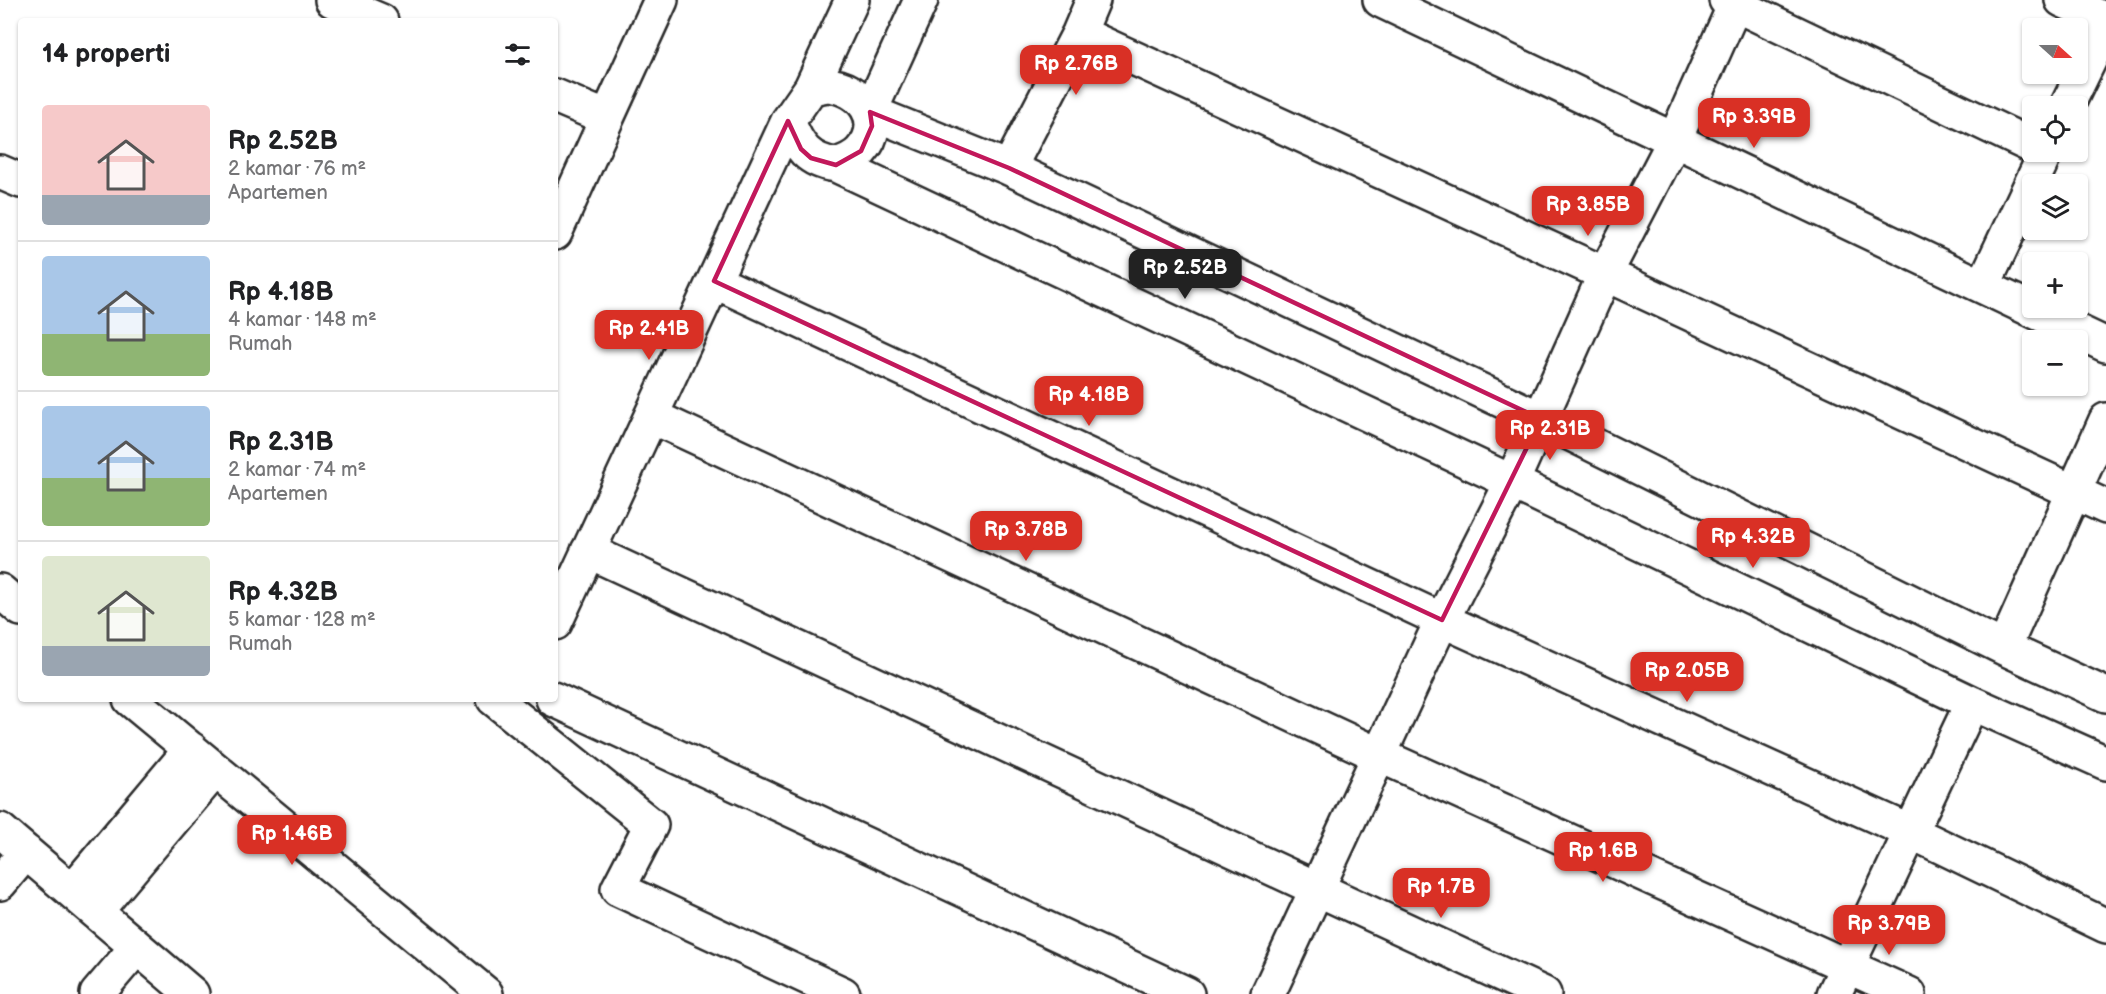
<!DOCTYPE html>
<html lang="id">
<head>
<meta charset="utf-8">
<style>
  :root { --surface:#fff; --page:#f6f6f6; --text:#202124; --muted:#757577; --line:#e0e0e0; --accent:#d93025 }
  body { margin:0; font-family:"Balsamiq Sans",sans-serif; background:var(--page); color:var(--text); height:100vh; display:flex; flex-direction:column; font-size:22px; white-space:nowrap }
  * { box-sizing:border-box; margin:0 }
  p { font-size:20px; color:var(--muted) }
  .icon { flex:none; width:33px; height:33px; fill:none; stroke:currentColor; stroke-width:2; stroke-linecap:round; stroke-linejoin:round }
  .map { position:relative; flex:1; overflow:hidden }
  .details { position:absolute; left:18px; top:18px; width:540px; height:684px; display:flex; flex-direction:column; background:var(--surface); border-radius:6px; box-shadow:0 2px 4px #0004 }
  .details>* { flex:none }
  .needle { width:39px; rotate:111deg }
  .fabs { position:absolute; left:2022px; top:18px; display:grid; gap:12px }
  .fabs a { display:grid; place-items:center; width:66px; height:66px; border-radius:6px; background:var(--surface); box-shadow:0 2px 4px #0004; font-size:30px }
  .price { position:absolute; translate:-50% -51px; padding:0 14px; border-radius:12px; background:var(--accent); color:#fff; font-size:20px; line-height:39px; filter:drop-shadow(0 2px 3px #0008) }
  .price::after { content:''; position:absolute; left:50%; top:36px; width:18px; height:14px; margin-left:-9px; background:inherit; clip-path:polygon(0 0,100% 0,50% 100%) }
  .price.on { background:#222; color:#fff }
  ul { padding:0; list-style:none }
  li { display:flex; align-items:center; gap:18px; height:150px; padding:0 24px }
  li+li { border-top:2px solid var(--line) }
  li span { display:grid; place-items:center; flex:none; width:168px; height:120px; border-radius:6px; color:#555 }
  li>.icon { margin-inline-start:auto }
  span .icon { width:72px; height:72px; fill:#fffc; stroke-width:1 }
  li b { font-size:26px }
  h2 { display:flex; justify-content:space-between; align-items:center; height:72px; padding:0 24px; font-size:26px }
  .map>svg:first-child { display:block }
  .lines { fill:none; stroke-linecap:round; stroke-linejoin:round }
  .minor-casing { stroke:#2b2b2b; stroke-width:38 }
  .minor { stroke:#fff; stroke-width:33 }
  .marked { fill:none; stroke:#c2185b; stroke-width:4.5; stroke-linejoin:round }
</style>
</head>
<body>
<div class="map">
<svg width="2106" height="994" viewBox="0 0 2106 994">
  <rect width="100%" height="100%" fill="#fff"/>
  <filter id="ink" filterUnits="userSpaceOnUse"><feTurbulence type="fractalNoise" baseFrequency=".0167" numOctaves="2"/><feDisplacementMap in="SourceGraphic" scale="12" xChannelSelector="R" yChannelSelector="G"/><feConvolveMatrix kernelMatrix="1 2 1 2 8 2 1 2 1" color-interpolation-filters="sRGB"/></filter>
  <g filter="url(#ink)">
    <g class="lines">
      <g class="minor-casing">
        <path id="minor" d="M 332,0 L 381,21
          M 921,0 L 870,112 L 1009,168 L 1541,419 L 2004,648 L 2106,695
          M 1380,0 L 2106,345
          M 1726,0 L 2032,146
          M 2062,0 L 2106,20
          M 1079,33 L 1605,274 L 2106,507
          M 827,85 C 861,87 888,121 861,151 C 855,158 845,162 836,165 C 808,161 798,147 788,121 L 811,88 Z
          M 811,88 L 852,0
          M 555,96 L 607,118 L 661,0
          M 2067,106 L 2106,26
          M 836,165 L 1512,482 L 1972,703 L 2106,763
          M 1009,168 L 1079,33 L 1093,0
          M 0,172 L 21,181
          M 555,233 L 607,118
          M 714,281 L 1442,620 L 1911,832 L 2106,926
          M 1983,286 L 2046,152
          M 651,416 L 1379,755 L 1909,994
          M 588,551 L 1544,994
          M 0,591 L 21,609
          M 555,623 L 788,121
          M 2004,648 L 2106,420
          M 130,699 L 486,994
          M 494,699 L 651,825 L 618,889 L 843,994
          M 553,699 L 1187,994
          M 0,830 L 192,994
          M 0,883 L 26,852
          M 72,891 L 191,749
          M 96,911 L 215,770
          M 97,994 L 137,947
          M 1268,994 L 1442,620 L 1512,482 L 1605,274 L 1675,139 L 1737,0
          M 1834,994 L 1972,703"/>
      </g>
      <use href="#minor" class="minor"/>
    </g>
  </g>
  <path class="marked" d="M 870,112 L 1009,168 L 1541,419 L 1442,620 L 714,281 L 788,121 L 801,149 L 811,158 L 836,165 L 861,151 L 872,126 Z"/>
</svg>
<div class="fabs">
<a><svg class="needle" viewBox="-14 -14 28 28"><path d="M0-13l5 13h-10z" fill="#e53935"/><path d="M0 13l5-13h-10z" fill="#757577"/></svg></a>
<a><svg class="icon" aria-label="locate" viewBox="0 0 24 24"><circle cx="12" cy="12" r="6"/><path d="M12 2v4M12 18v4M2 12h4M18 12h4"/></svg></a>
<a><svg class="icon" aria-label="layers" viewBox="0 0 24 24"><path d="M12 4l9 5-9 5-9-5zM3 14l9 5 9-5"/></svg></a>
<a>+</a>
<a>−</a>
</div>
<b class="price" style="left:1076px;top:96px">Rp 2.76B</b>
<b class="price" style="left:1754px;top:149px">Rp 3.39B</b>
<b class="price" style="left:1588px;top:237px">Rp 3.85B</b>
<b class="price on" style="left:1185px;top:300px">Rp 2.52B</b>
<b class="price" style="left:649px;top:361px">Rp 2.41B</b>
<b class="price" style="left:1089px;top:427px">Rp 4.18B</b>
<b class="price" style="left:1550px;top:461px">Rp 2.31B</b>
<b class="price" style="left:1026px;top:562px">Rp 3.78B</b>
<b class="price" style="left:1753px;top:569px">Rp 4.32B</b>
<b class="price" style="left:1687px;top:703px">Rp 2.05B</b>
<b class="price" style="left:292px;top:866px">Rp 1.46B</b>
<b class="price" style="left:1603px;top:883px">Rp 1.6B</b>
<b class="price" style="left:1441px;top:919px">Rp 1.7B</b>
<b class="price" style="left:1889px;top:956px">Rp 3.79B</b>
<section class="details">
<h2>14 properti<svg class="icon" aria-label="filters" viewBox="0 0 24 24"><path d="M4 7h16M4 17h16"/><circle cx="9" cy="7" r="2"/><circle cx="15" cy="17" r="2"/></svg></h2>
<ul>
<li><span style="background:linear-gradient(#f6c9c9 75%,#9aa5b1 0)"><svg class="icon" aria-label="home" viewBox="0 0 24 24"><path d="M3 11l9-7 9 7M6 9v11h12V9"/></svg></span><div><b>Rp 2.52B</b><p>2 kamar · 76 m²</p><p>Apartemen</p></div></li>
<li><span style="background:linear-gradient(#a9c7e8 65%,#8fb573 0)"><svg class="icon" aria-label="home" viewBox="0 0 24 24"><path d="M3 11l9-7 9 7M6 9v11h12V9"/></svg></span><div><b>Rp 4.18B</b><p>4 kamar · 148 m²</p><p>Rumah</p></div></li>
<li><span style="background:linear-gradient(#a9c7e8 60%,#8fb573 0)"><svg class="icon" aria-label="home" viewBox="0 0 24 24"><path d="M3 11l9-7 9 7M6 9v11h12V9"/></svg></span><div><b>Rp 2.31B</b><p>2 kamar · 74 m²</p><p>Apartemen</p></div></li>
<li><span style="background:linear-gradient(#dfe7d0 75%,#9aa5b1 0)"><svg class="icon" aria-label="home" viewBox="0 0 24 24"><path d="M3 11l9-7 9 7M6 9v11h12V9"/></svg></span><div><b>Rp 4.32B</b><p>5 kamar · 128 m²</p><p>Rumah</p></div></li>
</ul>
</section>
</div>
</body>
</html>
